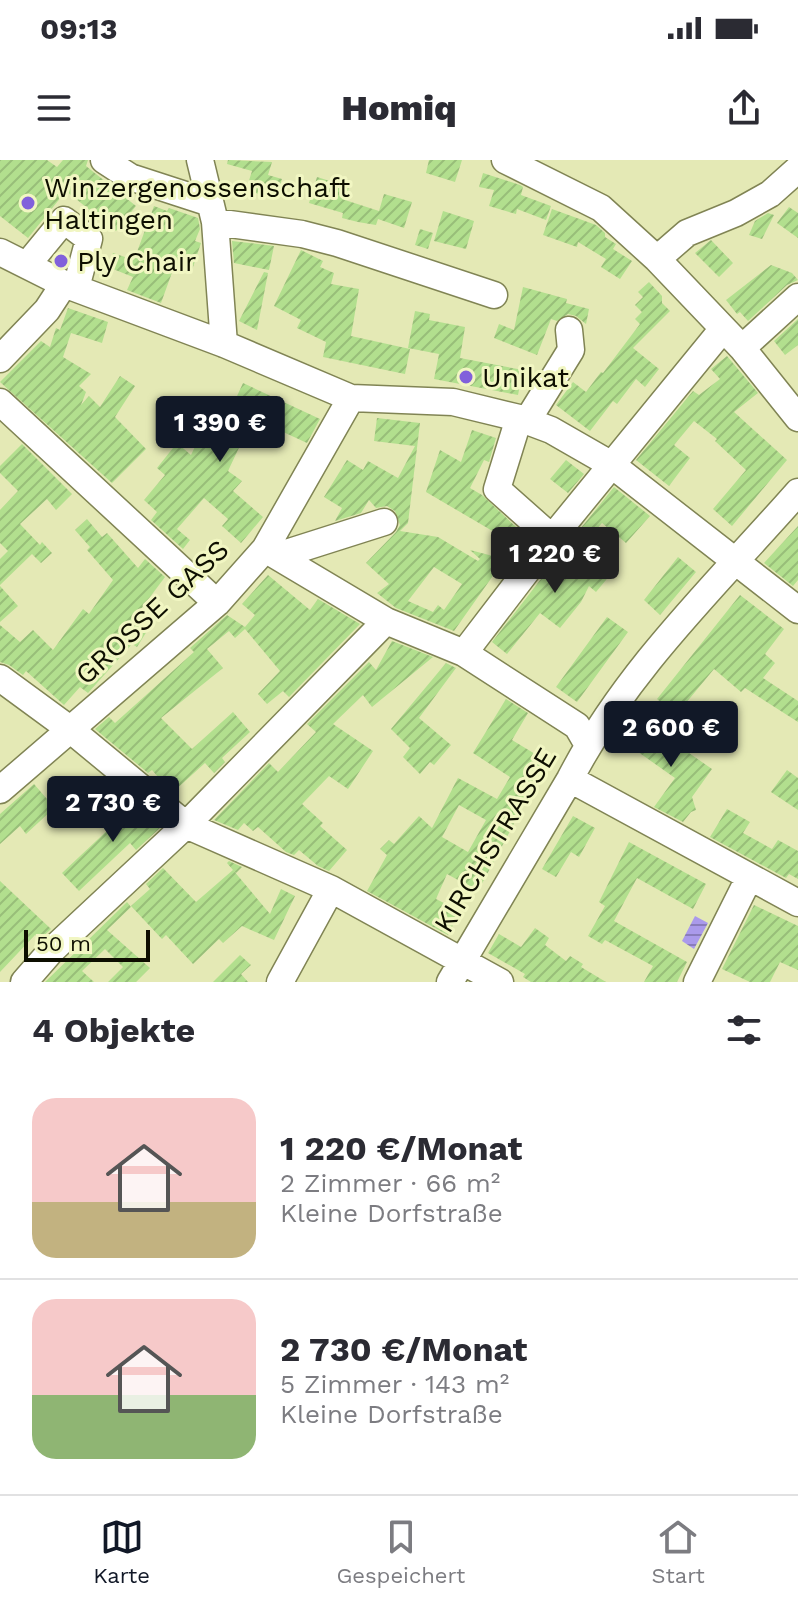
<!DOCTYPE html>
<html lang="de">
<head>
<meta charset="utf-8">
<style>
  :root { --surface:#fff; --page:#f7f7f7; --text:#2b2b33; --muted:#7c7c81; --line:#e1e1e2; --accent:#111827 }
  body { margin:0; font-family:"Work Sans",sans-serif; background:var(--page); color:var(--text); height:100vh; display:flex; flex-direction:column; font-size:30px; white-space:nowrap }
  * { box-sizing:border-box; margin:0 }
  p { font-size:26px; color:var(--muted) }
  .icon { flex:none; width:44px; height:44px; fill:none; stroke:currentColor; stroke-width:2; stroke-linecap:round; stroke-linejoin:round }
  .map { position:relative; height:822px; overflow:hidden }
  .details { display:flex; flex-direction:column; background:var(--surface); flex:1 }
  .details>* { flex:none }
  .scale { position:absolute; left:24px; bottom:20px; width:126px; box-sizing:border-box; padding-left:8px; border:4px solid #0d0e00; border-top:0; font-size:22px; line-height:28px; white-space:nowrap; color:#0d0e00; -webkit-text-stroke:6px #f1f6c2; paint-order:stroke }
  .price { position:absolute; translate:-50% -68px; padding:0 18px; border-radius:8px; background:var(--accent); color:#fff; font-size:26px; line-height:52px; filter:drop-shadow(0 2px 4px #0008) }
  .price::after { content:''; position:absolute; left:50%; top:48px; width:24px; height:18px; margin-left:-12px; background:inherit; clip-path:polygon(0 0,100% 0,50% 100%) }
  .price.current { background:#222; color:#fff }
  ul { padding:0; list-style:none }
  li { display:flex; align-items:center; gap:24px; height:200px; padding:0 32px }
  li+li { border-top:2px solid var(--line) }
  li span { display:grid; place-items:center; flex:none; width:224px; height:160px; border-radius:24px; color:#555 }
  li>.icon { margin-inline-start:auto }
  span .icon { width:96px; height:96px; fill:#fffc; stroke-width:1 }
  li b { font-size:34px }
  h2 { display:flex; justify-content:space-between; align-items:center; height:96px; padding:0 32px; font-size:34px }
  .status { display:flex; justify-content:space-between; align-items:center; height:56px; padding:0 40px; background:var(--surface); direction:ltr }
  .status svg { height:22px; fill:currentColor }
  header { display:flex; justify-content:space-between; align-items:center; height:104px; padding:0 32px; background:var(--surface); font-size:36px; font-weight:800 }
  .tab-bar { display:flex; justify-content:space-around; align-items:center; height:112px; border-top:2px solid var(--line); background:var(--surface); font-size:22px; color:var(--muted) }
  .tab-bar a { display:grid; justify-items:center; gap:4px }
  .tab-bar .current { color:var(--accent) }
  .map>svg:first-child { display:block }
  .water { fill:url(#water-rules) }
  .building { fill:url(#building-hatch); fill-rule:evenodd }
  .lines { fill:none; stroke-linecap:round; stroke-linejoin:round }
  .minor-casing { stroke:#808454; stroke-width:29 }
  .minor { stroke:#fff; stroke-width:26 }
  .poi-dot { fill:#8161db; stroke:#f1f6c2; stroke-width:3 }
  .labels { text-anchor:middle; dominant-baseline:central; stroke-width:6; stroke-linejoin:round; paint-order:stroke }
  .poi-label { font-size:28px; fill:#0d0e00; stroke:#f1f6c2; text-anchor:start }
  .street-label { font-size:28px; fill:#0d0e00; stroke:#f1f6c2 }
</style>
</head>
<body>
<div class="status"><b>09:13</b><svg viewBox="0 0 49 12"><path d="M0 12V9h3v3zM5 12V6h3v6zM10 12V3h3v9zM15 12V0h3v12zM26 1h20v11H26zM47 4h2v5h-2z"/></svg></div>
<header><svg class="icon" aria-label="menu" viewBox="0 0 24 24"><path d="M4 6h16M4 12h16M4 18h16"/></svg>Homiq<svg class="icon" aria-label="share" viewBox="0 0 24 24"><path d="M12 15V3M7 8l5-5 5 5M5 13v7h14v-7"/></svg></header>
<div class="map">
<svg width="798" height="822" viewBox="0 0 798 822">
  <defs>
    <pattern id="water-rules" width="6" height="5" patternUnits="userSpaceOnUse" patternTransform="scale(2)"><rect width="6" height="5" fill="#aa9aeb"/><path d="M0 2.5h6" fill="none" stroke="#897cbc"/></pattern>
    <pattern id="building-hatch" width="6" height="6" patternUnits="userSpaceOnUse" patternTransform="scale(2)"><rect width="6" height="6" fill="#b2df8e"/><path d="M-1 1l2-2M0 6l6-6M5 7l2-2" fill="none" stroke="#98be79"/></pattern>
  </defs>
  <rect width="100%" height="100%" fill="#e4e9b5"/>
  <path class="water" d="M 695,756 L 708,763 L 694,789 L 682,781 Z"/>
  <path class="building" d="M 0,0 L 47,0 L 57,7 L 63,0 L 88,0 L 86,6 L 136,46 L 116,71 L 66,31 L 28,78 L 0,56 Z
    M 228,0 L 272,2 L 268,15 L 282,19 L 276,39 L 246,30 L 252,11 L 227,4 Z
    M 429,0 L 462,0 L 455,22 L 426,13 Z
    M 483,13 L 520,25 L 523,27 L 521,35 L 551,46 L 546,60 L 517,49 L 516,54 L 489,46 L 494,30 L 479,27 Z
    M 317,17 L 349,27 L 345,40 L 379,51 L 384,34 L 412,42 L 404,68 L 378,59 L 376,65 L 358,62 L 342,58 L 343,53 L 309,43 Z
    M 154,46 L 167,51 L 169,48 L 198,58 L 200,69 L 195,81 L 201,83 L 191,113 L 174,107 L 161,143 L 127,130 L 133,117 L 108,107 L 113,93 L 134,100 Z
    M 789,47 L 798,53 L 798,78 L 777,63 Z
    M 552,49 L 596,65 L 605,73 L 605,77 L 616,84 L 613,89 L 632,101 L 620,119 L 601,107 L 606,99 L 578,82 L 577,87 L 543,75 Z
    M 443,51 L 474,61 L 466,89 L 434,81 Z
    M 768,53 L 774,55 L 762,79 L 749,75 L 755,61 Z
    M 420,69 L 433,73 L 428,89 L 415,85 Z
    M 711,80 L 733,103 L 719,117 L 695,93 Z
    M 232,81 L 274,86 L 269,110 L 234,103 Z
    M 301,90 L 323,101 L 320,107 L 334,113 L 331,124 L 359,129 L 351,176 L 410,189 L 405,214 L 323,197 L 326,182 L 297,168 L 301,160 L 274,146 Z
    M 771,105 L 792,113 L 798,120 L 787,125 L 748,161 L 740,152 L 737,154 L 726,140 Z
    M 264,112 L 268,113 L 257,170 L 239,161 Z
    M 649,122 L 662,136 L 662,143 L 670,151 L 633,188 L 659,209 L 645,227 L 636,219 L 617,244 L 613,241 L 590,271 L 556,245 L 573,222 L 586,232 L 601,212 L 603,213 L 640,164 L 635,159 L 642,152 L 635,145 L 643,137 L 638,132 Z
    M 523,127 L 567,139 L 566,143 L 589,149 L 586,164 L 576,156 L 568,154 L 557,161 L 551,159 L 537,195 L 494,178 L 499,164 L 514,170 Z
    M 68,148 L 108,162 L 102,183 L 71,173 L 63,197 L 91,214 L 79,226 L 86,232 L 81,245 L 89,236 L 100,247 L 120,216 L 135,226 L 115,257 L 146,289 L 112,323 L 0,222 L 41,181 L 50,187 L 56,168 L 60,170 Z
    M 415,151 L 430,154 L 429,160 L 465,167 L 460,198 L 523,210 L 518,235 L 434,219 L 439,194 L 408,188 Z
    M 798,159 L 798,185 L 785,195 L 774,181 Z
    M 727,196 L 758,233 L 734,252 L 787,300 L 732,366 L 713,349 L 746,310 L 715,281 L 717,279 L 694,261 L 674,285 L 690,298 L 669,326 L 636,300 L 693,231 L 699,235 L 720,219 L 711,209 Z
    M 243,223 L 320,259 L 307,283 L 253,258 L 228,311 L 242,321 L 233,331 L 263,357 L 241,383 L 222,366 L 228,359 L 204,338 L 177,369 L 190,380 L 183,389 L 151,360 L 157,352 L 144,340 L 165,315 L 157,308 L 177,283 L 191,295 L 217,241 L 232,247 Z
    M 377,258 L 420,263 L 408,363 L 400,371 L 438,377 L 478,401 L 480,399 L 470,390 L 512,401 L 502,414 L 497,410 L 454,471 L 396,448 L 377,433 L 389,424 L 366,403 L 396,372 L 400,365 L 395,351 L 387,346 L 376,348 L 369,340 L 361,353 L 335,361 L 342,348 L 324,337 L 347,300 L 363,310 L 368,301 L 398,318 L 415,286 L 374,281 ZM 434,407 L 462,424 L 444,450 L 438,445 L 433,452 L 408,441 Z
    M 472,270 L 496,278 L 489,302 L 484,300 L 470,328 L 482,335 L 530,380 L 523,389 L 426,332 L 440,290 L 461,302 Z
    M 22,284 L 72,334 L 56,350 L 47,339 L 20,364 L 40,385 L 42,382 L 52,393 L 41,403 L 32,394 L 0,425 L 0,399 L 8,391 L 0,383 L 0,350 L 18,331 L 0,313 L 0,306 Z
    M 566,300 L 584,314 L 568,333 L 550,319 Z
    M 614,327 L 650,356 L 626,383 L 602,363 L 591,376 L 581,368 Z
    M 87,359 L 102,377 L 107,373 L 138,408 L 145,399 L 165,417 L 132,461 L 147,471 L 137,487 L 132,484 L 88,533 L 80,527 L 64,545 L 26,511 L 23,515 L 9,505 L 0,502 L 0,465 L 20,482 L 33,470 L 53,490 L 83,449 L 89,454 L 113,420 L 87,390 L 90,387 L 75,370 Z
    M 798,366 L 798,420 L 793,426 L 764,403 Z
    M 568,384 L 589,396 L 611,414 L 596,432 L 589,426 L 581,442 L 560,468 L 540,453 L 507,494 L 492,482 L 548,410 L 563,414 L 551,405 Z
    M 678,397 L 696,412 L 660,455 L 644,440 Z
    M 268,415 L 310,450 L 318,439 L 360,464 L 289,537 L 283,531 L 267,544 L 258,534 L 280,511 L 245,469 L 235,478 L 229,471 L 207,489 L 223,508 L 161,558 L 192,589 L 233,552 L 250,572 L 222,598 L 225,602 L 214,613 L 205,603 L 172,633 L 152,610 L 148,613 L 95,569 L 109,557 L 115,563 L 194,492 L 190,488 L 227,455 L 245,467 L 255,455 L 242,444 Z
    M 0,426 L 18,446 L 0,462 Z
    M 740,435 L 784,469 L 765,494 L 775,503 L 763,518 L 798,541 L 798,562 L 745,528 L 741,532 L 714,509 L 676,555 L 657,539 Z
    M 607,457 L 628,472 L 577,542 L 556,527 Z
    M 392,481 L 433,497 L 372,547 L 363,535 L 333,564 L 373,591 L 348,629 L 329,616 L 302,644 L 323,663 L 320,666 L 347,690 L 329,711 L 318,706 L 299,690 L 294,695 L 286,692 L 258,667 L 253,671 L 244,663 L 238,670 L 214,660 L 269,603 L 278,612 L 316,572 L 307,564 L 369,502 L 376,510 Z
    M 446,503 L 456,508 L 419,558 L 451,585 L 434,605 L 430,602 L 420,614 L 403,597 L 410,588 L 391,569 Z
    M 506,539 L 528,553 L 512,580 L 550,603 L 532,630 L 478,731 L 447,714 L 436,739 L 460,751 L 448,775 L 367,731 L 387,695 L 380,689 L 389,680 L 394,684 L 419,656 L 432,668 L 458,618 L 497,639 L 510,617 L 473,593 ZM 459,645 L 486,660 L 468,692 L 442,677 Z
    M 640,559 L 712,609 L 692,637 L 696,650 L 691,652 L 683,662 L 654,647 L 675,618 L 624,582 Z
    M 787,610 L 798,618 L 798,650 L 771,632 Z
    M 34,624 L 53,646 L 52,650 L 26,674 L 20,666 L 0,684 L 0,654 Z
    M 129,639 L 162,666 L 136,690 L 130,683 L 79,731 L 62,713 L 112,666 L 109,663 Z
    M 727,649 L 750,662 L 743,673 L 772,689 L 778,680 L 798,691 L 798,719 L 789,714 L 786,718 L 710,677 Z
    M 573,656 L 595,668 L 579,697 L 571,692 L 556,717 L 542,709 Z
    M 629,682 L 706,724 L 693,749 L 637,718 L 614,761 L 687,802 L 677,822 L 644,822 L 653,806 L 605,780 L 602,784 L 588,776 L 605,746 L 599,742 Z
    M 229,701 L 242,707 L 236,713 L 233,710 L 270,754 L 281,729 L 295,736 L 274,780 L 242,766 L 223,783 L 219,779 L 193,804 L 166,775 L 162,779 L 131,746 L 150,729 L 146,724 L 163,708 L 196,742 L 233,710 L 227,703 Z
    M 0,721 L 51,769 L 39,780 L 35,775 L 0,812 Z
    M 127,742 L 131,747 L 107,770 L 150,808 L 136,822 L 108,822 L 123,807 L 105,789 L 82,811 L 94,822 L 45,822 Z
    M 754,745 L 798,766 L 798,810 L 780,802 L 770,822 L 750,822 L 722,809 Z
    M 535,768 L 549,778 L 545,785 L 566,801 L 570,796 L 583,804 L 581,807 L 606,822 L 531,822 L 523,817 L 525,814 L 488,793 L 499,774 L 521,787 Z
    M 240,795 L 251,805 L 241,814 L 248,822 L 213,822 Z"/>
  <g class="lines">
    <g class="minor-casing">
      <path id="minor" d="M 104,0 L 130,17 L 210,43
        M 200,0 L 215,62 L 224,184
        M 505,0 L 601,48 L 657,99 L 742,188 L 798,258
        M 215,62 L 302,74 L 337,83 L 494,135
        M 0,92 L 64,124 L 224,184 L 351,238 L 453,242 L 519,258 L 551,270 L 612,305 L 798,450
        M 657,99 L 687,73 L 736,53 L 770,34 L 798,9
        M 27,105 L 64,60 L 89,79 L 76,128
        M 742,188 L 798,137
        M 0,199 L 47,150 L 64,124
        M 0,242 L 217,443
        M 519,258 L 497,329 L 552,378
        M 527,261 L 571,190 L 569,170
        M 265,389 L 386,461
        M 277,396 L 384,362
        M 464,493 L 577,566 L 588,585
        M 0,518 L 71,570 L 186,665 L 331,729 L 500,822
        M 570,619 L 798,743
        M 0,630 L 217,443 L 265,389 L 351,238
        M 24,822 L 51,791 L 186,665 L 386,461 L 464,493 L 552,378 L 722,170
        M 280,822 L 331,729
        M 450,822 L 570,619 C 626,510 718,423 798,332
        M 697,822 L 749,718"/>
    </g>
    <use href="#minor" class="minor"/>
  </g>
  <g class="poi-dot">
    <circle cx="28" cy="43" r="8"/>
    <circle cx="61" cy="101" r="8"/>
    <circle cx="466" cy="217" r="8"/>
  </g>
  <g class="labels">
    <g class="poi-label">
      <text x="44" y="27">Winzergenossenschaft<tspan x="44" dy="32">Haltingen</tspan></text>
      <text x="77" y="101">Ply Chair</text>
      <text x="482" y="217">Unikat</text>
    </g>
    <g class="street-label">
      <text transform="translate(152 452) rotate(-43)">GROSSE GASS</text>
      <text transform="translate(495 680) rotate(-59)">KIRCHSTRASSE</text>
    </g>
  </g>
</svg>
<div class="scale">50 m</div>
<b class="price" style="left:220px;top:304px">1 390 €</b>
<b class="price current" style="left:555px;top:435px">1 220 €</b>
<b class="price" style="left:671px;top:609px">2 600 €</b>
<b class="price" style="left:113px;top:684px">2 730 €</b>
</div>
<section class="details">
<h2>4 Objekte<svg class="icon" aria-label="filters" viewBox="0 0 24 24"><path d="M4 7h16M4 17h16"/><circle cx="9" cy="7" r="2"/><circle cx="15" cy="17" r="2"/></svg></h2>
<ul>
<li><span style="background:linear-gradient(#f6c9c9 65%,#c2b280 0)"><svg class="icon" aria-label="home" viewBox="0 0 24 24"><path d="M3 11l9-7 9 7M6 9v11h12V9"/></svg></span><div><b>1 220 €/Monat</b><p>2 Zimmer · 66 m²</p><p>Kleine Dorfstraße</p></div></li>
<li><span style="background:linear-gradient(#f6c9c9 60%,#8fb573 0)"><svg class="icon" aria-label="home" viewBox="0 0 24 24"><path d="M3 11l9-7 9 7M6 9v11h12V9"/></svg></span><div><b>2 730 €/Monat</b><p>5 Zimmer · 143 m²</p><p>Kleine Dorfstraße</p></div></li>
</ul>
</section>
<nav class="tab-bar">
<a class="current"><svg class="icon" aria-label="map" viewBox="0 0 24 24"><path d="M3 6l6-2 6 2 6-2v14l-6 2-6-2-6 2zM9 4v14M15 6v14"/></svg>Karte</a>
<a><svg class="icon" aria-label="saved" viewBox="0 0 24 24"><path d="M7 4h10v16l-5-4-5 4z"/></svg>Gespeichert</a>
<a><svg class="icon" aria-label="home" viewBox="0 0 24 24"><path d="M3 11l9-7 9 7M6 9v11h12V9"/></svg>Start</a>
</nav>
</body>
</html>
